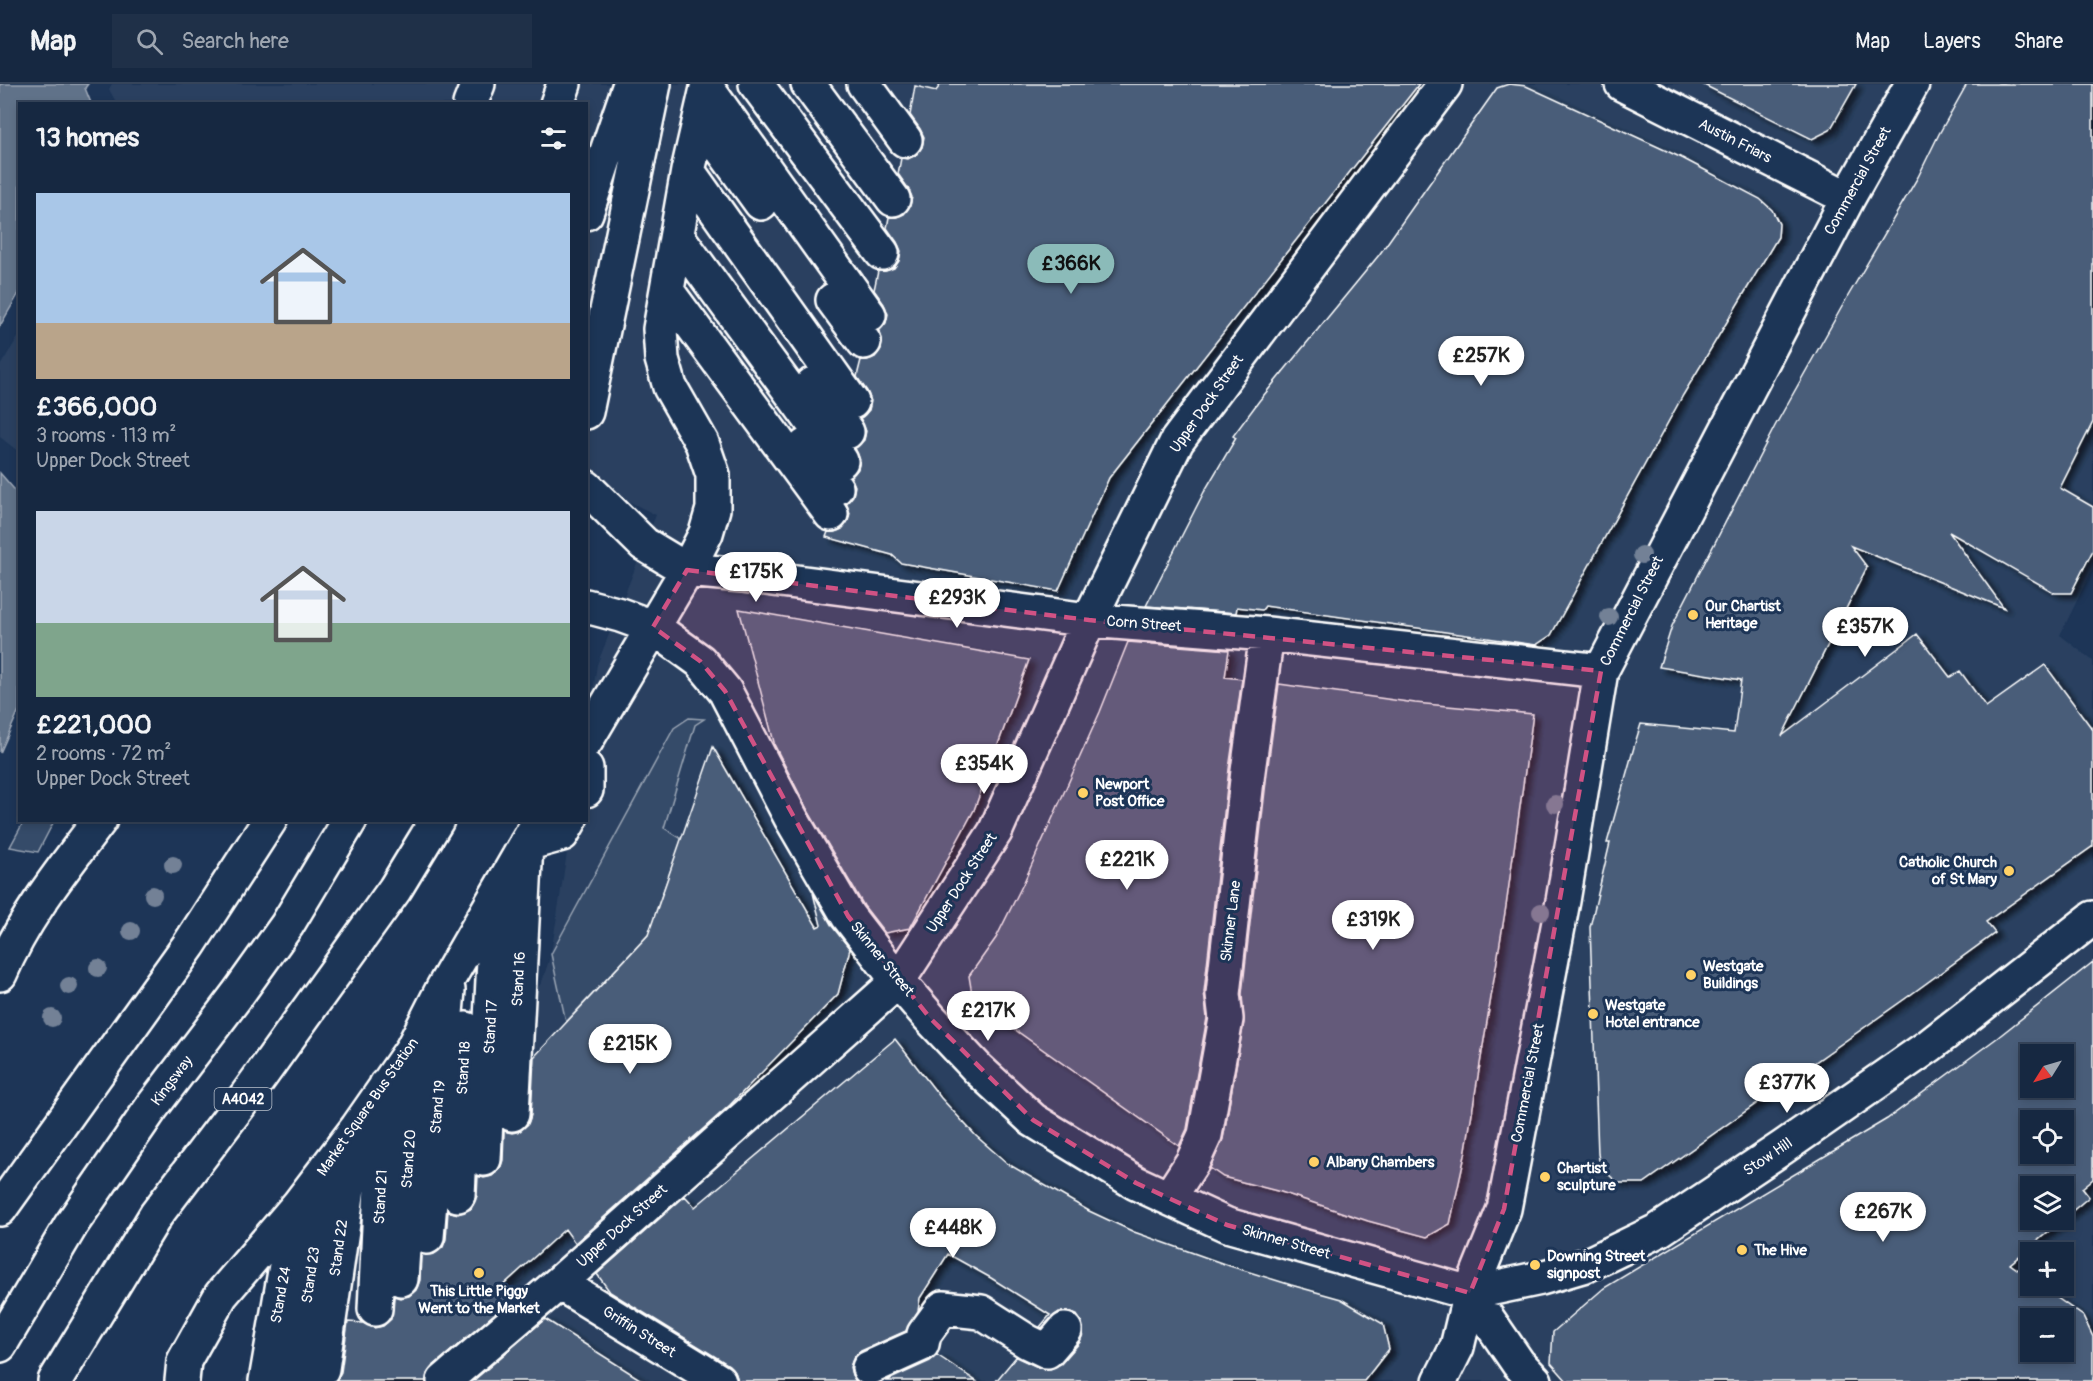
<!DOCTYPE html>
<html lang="en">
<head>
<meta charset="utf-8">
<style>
  :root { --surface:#162841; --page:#1f3048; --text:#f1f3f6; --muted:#9ea6b1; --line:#35445a; --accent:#8bbbb9 }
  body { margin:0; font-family:Pangolin,sans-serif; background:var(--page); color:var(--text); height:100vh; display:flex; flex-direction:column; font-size:22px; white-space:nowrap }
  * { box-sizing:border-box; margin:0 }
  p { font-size:20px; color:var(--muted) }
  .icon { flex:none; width:33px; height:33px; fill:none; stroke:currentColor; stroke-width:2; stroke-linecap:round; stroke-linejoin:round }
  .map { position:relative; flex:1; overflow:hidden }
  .drawer { position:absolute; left:18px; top:18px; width:570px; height:720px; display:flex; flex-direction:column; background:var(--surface); border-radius:0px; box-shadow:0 3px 9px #0003,0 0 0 2px var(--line) }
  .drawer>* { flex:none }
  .needle { width:39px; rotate:233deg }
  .buttons { position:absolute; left:2020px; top:960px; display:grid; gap:12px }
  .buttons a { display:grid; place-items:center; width:54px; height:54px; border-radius:0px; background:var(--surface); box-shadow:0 3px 9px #0003,0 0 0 2px var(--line); font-size:30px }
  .price { position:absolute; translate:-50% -51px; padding:0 14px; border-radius:21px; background:#fff; color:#222; font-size:20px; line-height:39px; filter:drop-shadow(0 2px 3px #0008) }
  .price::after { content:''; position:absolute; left:50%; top:36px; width:18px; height:14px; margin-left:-9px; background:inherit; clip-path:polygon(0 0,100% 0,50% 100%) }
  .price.current { background:var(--accent); color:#111 }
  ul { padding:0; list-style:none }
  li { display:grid; align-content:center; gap:12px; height:318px; padding:0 18px }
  li span { display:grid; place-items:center; height:186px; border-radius:0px; color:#555 }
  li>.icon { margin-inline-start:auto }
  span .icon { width:108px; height:108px; fill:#fffc; stroke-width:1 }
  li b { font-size:26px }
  h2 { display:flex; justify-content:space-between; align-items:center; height:72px; padding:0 18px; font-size:26px }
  header { display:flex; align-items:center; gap:36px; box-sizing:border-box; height:84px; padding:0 30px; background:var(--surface); border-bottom:2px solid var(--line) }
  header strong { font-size:28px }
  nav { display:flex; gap:33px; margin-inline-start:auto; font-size:21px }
  .search { width:420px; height:54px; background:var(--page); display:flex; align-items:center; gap:15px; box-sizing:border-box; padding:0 21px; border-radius:0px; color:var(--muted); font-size:22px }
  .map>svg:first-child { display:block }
  .built { fill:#2a4161; fill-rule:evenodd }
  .green { fill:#364b69; stroke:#9aa5b4; stroke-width:1.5 }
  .water { fill:#617289; stroke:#a0aab8; stroke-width:1.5 }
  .building { fill:#4a5d79; stroke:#fff; stroke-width:1.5; fill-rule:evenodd; filter:url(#shadow) }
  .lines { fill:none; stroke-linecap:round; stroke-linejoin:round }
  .minor-casing { stroke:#fff; stroke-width:38 }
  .major-casing { stroke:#fff; stroke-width:38 }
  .minor { stroke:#1d3557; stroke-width:33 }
  .major { stroke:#1d3557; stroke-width:33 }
  .tree { fill:#738196 }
  .marked { fill:#d15284; fill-opacity:0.2; stroke:#d15284; stroke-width:4.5; stroke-dasharray:12 8; stroke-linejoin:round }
  .poi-dot { fill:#ffd166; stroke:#1d3557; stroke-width:2 }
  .labels { text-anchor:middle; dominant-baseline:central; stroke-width:6; stroke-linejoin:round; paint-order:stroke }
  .shield { fill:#1d3557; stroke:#bbc2cd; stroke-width:1.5 }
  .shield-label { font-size:14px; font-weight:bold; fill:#fff }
  .street-label { font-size:15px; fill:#fff; stroke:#1d3557 }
  .poi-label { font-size:15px; font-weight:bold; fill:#fff; stroke:#1d3557; text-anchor:start }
</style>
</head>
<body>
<header>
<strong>Map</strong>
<div class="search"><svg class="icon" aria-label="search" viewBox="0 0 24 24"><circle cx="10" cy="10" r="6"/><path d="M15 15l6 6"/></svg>Search here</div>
<nav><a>Map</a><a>Layers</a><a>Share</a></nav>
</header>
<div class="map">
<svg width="2093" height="1297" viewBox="0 0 2093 1297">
  <defs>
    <filter id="shadow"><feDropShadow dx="6" dy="4" stdDeviation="3" flood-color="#0009"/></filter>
  </defs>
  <rect width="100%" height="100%" fill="#1d3557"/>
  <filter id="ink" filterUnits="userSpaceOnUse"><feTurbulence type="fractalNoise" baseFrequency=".0167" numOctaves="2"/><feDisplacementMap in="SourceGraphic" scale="12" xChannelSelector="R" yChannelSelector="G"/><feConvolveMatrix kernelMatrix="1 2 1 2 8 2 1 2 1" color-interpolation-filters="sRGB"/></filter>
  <g filter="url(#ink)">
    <path class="built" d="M 112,0 L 2093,0 L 2093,484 L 2060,551 L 2093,577 L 2093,1297 L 242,1297 L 542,898 L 551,870 L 572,737 L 586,736 L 587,646 L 597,581 L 656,431 L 587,396 L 586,20 L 117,20 L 109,5 ZM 2031,970 L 2064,970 L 2064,1004 L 2031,1004 ZM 2031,1036 L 2064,1036 L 2064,1070 L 2031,1070 ZM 2031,1102 L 2064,1102 L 2064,1136 L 2031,1136 ZM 2031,1168 L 2064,1168 L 2064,1202 L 2031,1202 ZM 2031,1234 L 2064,1234 L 2064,1268 L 2031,1268 Z
      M 19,252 L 19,368 L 0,353 L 0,282 Z"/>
    <path class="green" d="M 689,634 L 704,635 L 695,641 L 664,744 L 682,755 L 656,827 L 698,872 L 648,851 L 566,938 L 551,870 L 674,644 Z
      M 24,737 L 54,737 L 38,768 L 10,763 Z"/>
    <path class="water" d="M 0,0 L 88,0 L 85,4 L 91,19 L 20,20 L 19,209 L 0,242 Z
      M 0,389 L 20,412 L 19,626 L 0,669 Z"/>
    <path class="building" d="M 941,0 L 1419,0 L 1109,394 L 1058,507 L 901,479 L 892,471 L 826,453 L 828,448 L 834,448 L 842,445 L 848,437 L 850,429 L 846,419 L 853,412 L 855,402 L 851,393 L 858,385 L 860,376 L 855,364 L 864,356 L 866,347 L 860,334 L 869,326 L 871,317 L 867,307 L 857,293 L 858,288 L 861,276 L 867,276 L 875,273 L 881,265 L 882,255 L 879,247 L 886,239 L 888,230 L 884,220 L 874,206 L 878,187 L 885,187 L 894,184 L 899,177 L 901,167 L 897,158 L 887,144 L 889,133 L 896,133 L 904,130 L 910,122 L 912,113 L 908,104 L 898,90 L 901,74 L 908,75 L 916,71 L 922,63 L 924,53 L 920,45 L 910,31 L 915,2 L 936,7 Z
      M 1509,0 L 1526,2 L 1682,74 L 1760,115 L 1772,126 L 1779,140 L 1778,153 L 1683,311 L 1551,551 L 1536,561 L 1265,522 L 1262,526 L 1237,523 L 1236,529 L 1146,522 L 1204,408 L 1236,354 L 1233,352 L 1259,317 L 1379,171 L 1497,4 Z
      M 1702,0 L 1856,0 L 1830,46 L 1812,55 Z
      M 1967,0 L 2093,0 L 2093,338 L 2060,404 L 2093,423 L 2093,466 L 2071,509 L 2055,509 L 1949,448 L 2004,524 L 1851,462 L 1867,483 L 1782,652 L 1917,550 L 1950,593 L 1960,587 L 1986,623 L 2045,581 L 2093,646 L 2093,762 L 1986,838 L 1995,849 L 1906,914 L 1644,1099 L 1618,1099 L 1608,1090 L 1600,1081 L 1598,1070 L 1590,843 L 1610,759 L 1607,759 L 1636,656 L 1641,640 L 1734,649 L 1741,596 L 1659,583 L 1672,542 L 1775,342 L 1848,212 L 1918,93 L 1939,50 Z
      M 739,525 L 1029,576 L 974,726 L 910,844 L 885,849 L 864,822 L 807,725 L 775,662 Z
      M 1128,558 L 1229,566 L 1225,593 L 1242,595 L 1229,685 L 1204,908 L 1207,934 L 1187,1045 L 1179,1062 L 973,916 L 969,892 L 996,854 L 1024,798 L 1100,628 Z
      M 1279,600 L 1415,619 L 1533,630 L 1506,822 L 1465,1071 L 1450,1140 L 1427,1153 L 1368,1137 L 1281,1108 L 1223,1093 L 1210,1084 L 1223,1055 L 1244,938 L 1242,910 L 1267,689 Z
      M 713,663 L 817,843 L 821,841 L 813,809 L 832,842 L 850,865 L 838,910 L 730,1021 L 575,1159 L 565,1145 L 498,1206 L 512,1215 L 432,1283 L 427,1290 L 426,1297 L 336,1297 L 341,1288 L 348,1238 L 363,1239 L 374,1244 L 383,1242 L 391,1235 L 394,1212 L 400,1214 L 409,1212 L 416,1206 L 420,1196 L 421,1170 L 434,1170 L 443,1163 L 446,1155 L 448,1127 L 458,1130 L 471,1125 L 477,1112 L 478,1092 L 484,1094 L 492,1092 L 500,1085 L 503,1076 L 504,1047 L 512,1049 L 520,1047 L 528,1040 L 531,1031 L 534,973 L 648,851 Z
      M 2093,878 L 2093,1095 L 2082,1104 L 2089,1113 L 2064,1134 L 2064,1102 L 2031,1102 L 2031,1136 L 2062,1136 L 2010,1180 L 2031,1195 L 2031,1202 L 2040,1202 L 2083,1232 L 2093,1253 L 2093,1297 L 1567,1297 L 1551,1279 L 1553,1248 L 1604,1204 L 1887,1035 L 1997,954 ZM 2031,970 L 2064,970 L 2064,1004 L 2031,1004 ZM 2031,1036 L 2064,1036 L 2064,1070 L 2031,1070 ZM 2031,1234 L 2064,1234 L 2064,1268 L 2031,1268 Z
      M 895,955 L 941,1014 L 976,1052 L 1008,1080 L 1089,1127 L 1134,1148 L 1230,1182 L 1291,1201 L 1341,1215 L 1383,1240 L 1389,1265 L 1364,1297 L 996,1297 L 1016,1273 L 1040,1284 L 1050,1285 L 1061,1280 L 1080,1258 L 1083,1249 L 1082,1239 L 1077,1231 L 1069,1228 L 1059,1228 L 1051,1234 L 1042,1244 L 1040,1243 L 1050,1231 L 991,1194 L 948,1170 L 920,1214 L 918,1227 L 906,1247 L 861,1267 L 854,1273 L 850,1283 L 852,1291 L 856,1297 L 738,1297 L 735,1288 L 729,1281 L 610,1208 L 597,1190 L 685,1112 L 695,1123 Z
      M 545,1235 L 643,1297 L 473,1297 Z
      M 937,1271 L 976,1297 L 886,1297 L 930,1277 Z"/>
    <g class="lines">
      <g class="minor-casing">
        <path id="minor" d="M 756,0 L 882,169
          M 808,0 L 893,115
          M 864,0 L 905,56
          M 1622,0 L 1848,114
          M 707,4 L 869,231
          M 470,20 L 478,0
          M 700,35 L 761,119
          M 688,87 L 852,318
          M 677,152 L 841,377
          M 667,207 L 831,430
          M 833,216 L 864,258
          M 813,300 L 847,348
          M 805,362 L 836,404
          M 586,403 L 644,460 L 687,486 L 742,491 L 1089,536 L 1267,550 L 1601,587
          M 586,522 L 620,531 L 653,543 L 700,577 L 725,607 L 791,734 L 848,832 L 898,897 L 930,934 L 978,985 L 1033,1036 L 1136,1099 L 1227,1141 L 1470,1209 L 1541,1194 L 1589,1180 L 1659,1146 L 1782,1064 L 1929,962 L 2093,834
          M 586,657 L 687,486 L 706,449 L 713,425 L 713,391 L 702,359 L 670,303 L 662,275 L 660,245 L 688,87 L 708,0
          M 586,684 L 586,706
          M 512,1030 L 526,760 L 562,750 L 570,736
          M 484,1075 L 497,816
          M 458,1111 L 466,945
          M 1169,1114 L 1193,1077 L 1205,1051 L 1226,935 L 1223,910 L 1248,687 L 1267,550
          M 427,1153 L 448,906
          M 401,1195 L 417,957
          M 559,1199 L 719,1297
          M 1470,1209 L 1518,1279 L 1535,1297
          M 375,1225 L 386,1001
          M 869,1284 L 922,1260 L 924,1250 L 943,1224 L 981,1228 L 1028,1258 L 1047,1267 L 1065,1246
          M 322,1285 L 356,1048
          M 182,1297 L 184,1277 L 221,1211 L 299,1120 L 357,1044 L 412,965 L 443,904 L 540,736
          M 266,1297 L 296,1124
          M 295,1297 L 325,1088
          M 444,1297 L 559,1199 L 898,897 L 995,748 L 1089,536 L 1177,357 L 1445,0
          M 1440,1297 L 1457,1263 L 1470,1209 L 1504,1125 L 1563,817 L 1601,587 L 1848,114 L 1912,0"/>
      </g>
      <g class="major-casing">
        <path id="major" d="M 557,20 L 564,0
          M 586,129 L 630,0
          M 586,328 L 654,0
          M 0,890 C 24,833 63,785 100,736
          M 0,1125 L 189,861 L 270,736
          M 0,1261 L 71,1141 L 152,1023 L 237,911 L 287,841 L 350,736
          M 55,1297 L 156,1131 L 247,1011 L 395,805 L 437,736"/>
      </g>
      <use href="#minor" class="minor"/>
      <use href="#major" class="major"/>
    </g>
    <g class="tree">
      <circle cx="1642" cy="471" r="9"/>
      <circle cx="1609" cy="533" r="9"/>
      <circle cx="1555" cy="720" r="9"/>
      <circle cx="173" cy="781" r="9"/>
      <circle cx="153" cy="811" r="9"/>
      <circle cx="1541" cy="828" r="9"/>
      <circle cx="131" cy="847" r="9"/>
      <circle cx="98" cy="884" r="9"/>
      <circle cx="69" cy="902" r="9"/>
      <circle cx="52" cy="934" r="9"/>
    </g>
  </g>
  <path class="marked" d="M 687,486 L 1089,536 L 1601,587 L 1504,1125 L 1470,1209 L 1227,1141 L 1136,1099 L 1033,1036 L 930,934 L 848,832 L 725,607 L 700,577 L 653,543 Z"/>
  <g class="poi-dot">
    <circle cx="1693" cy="531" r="6"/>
    <circle cx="1083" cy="709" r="6"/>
    <circle cx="2009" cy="787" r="6"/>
    <circle cx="1691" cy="891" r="6"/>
    <circle cx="1593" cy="930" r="6"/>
    <circle cx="1314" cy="1078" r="6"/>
    <circle cx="1545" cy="1093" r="6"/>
    <circle cx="1742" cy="1166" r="6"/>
    <circle cx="1535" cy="1181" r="6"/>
    <circle cx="479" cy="1189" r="6"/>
  </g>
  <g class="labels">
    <rect class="shield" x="214.5" y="1004" width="57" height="22" rx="4.5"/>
    <g class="shield-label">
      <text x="243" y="1015">A4042</text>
    </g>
    <g class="street-label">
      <text transform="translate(1735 57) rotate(27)">Austin Friars</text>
      <text transform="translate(1858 97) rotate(-61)">Commercial Street</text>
      <text transform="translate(1207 320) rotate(-55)">Upper Dock Street</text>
      <text transform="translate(1632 527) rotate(-63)">Commercial Street</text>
      <text transform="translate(1144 540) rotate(4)">Corn Street</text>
      <text transform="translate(962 799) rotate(-57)">Upper Dock Street</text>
      <text transform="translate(1231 837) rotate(-83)">Skinner Lane</text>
      <text transform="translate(882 875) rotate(51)">Skinner Street</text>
      <text transform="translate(519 895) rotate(-87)">Stand 16</text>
      <text transform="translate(491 943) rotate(-87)">Stand 17</text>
      <text transform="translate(464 984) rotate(-87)">Stand 18</text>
      <text transform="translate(172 997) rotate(-53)">Kingsway</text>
      <text transform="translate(1528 999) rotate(-79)">Commercial Street</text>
      <text transform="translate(368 1023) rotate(-55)">Market Square Bus Station</text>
      <text transform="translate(438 1023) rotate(-85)">Stand 19</text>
      <text transform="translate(1768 1073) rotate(-34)">Stow Hill</text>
      <text transform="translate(409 1075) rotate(-86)">Stand 20</text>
      <text transform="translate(381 1113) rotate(-87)">Stand 21</text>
      <text transform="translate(622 1142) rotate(-42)">Upper Dock Street</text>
      <text transform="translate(1286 1158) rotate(16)">Skinner Street</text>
      <text transform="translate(339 1164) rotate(-82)">Stand 22</text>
      <text transform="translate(311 1191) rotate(-82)">Stand 23</text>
      <text transform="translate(281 1211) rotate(-80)">Stand 24</text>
      <text transform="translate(639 1248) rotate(32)">Griffin Street</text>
    </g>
    <g class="poi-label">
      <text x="1705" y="522">Our Chartist<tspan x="1705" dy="17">Heritage</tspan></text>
      <text x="1095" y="700">Newport<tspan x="1095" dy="17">Post Office</tspan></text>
      <text x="1997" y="778" text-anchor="end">Catholic Church<tspan x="1997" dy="17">of St Mary</tspan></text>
      <text x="1703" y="882">Westgate<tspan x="1703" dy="17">Buildings</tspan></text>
      <text x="1605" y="921">Westgate<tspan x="1605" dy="17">Hotel entrance</tspan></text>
      <text x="1326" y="1078">Albany Chambers</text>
      <text x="1557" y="1084">Chartist<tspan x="1557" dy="17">sculpture</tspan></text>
      <text x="1754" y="1166">The Hive</text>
      <text x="1547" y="1172">Downing Street<tspan x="1547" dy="17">signpost</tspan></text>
      <text x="479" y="1207" text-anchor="middle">This Little Piggy<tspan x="479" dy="17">Went to the Market</tspan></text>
    </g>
  </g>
</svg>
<div class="buttons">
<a><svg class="needle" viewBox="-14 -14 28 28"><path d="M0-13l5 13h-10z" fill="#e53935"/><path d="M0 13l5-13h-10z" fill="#9ea6b1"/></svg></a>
<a><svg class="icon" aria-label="locate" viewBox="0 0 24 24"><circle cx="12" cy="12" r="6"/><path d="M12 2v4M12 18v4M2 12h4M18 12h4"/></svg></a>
<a><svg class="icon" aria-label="layers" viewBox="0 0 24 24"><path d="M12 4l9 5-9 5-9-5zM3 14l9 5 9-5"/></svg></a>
<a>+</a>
<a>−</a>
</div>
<b class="price current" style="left:1071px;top:211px">£366K</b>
<b class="price" style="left:1481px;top:303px">£257K</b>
<b class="price" style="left:756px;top:519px">£175K</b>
<b class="price" style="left:957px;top:545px">£293K</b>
<b class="price" style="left:1865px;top:574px">£357K</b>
<b class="price" style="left:984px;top:711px">£354K</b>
<b class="price" style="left:1127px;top:807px">£221K</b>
<b class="price" style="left:1373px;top:867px">£319K</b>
<b class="price" style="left:988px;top:958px">£217K</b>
<b class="price" style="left:630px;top:991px">£215K</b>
<b class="price" style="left:1787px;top:1030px">£377K</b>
<b class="price" style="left:1883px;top:1159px">£267K</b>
<b class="price" style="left:953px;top:1175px">£448K</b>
<section class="drawer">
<h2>13 homes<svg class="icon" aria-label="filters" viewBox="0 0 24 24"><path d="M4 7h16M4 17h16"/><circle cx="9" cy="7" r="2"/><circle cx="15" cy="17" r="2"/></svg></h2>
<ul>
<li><span style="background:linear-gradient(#a9c7e8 70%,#b9a48a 0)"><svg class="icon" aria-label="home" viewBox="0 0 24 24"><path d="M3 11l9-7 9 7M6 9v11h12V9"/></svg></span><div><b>£366,000</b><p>3 rooms · 113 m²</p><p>Upper Dock Street</p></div></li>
<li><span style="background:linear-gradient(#c9d6e8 60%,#7fa58c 0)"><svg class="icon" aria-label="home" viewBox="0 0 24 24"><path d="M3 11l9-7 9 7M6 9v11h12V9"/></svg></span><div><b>£221,000</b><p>2 rooms · 72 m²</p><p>Upper Dock Street</p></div></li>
</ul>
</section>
</div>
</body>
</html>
